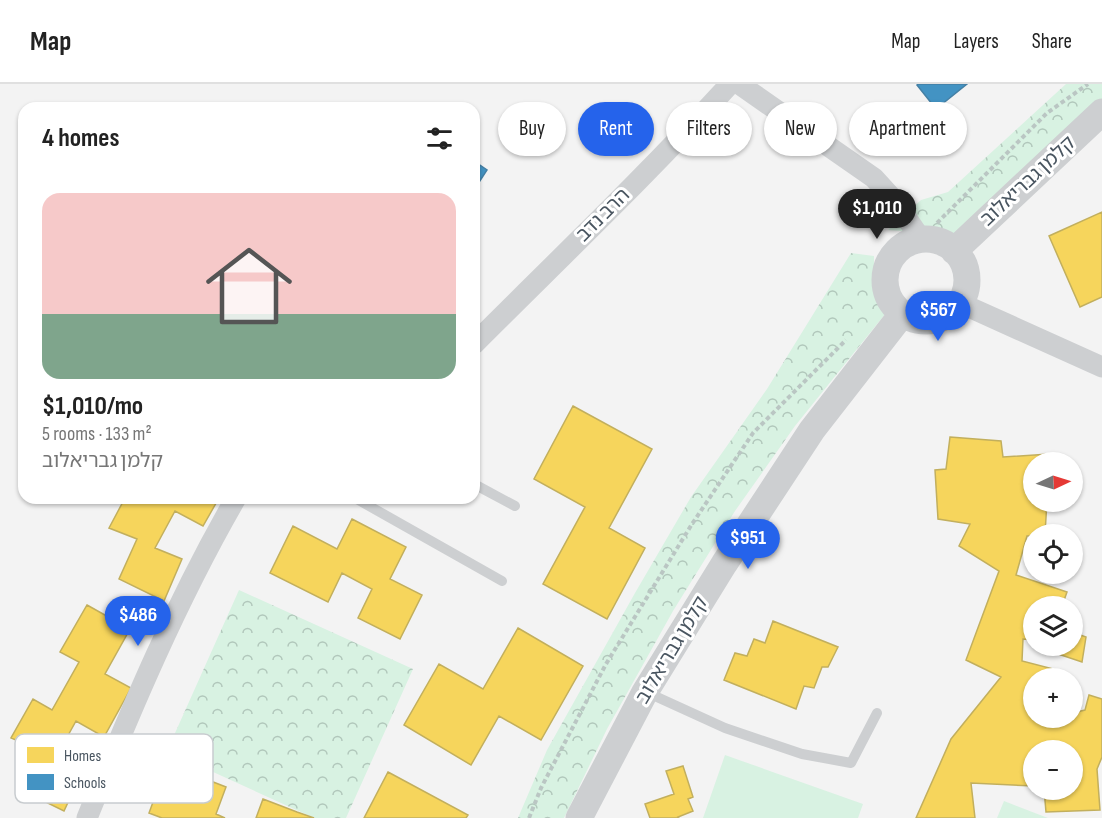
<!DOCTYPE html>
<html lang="en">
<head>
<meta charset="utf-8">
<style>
  :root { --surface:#fff; --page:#f2f2f2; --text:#222; --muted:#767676; --line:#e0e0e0; --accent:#2563eb }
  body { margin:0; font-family:"Sofia Sans Condensed","Noto Sans Hebrew",sans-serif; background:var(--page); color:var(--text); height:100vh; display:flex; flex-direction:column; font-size:22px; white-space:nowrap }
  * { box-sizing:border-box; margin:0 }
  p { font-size:20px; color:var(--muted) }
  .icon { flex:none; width:33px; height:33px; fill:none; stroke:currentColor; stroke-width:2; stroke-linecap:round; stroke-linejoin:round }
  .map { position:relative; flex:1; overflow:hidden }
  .panel { position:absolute; left:18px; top:18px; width:462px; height:402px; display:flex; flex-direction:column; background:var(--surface); border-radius:18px; box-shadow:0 2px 4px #0004 }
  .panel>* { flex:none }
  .banner { position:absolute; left:498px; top:18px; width:513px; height:54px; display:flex; gap:12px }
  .needle { width:39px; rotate:86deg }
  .fabs { position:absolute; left:1023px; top:368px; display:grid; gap:12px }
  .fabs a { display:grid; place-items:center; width:60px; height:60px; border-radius:50%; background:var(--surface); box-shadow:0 2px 4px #0004; font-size:30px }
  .price { position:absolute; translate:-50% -51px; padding:0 14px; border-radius:21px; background:var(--accent); color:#fff; font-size:20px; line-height:39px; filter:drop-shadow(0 2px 3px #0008) }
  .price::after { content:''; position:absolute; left:50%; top:36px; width:18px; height:14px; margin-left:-9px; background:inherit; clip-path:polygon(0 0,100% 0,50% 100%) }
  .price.active { background:#222; color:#fff }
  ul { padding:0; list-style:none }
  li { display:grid; align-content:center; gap:12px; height:318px; padding:0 24px }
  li+li { border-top:2px solid var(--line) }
  li span { display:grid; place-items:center; height:186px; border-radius:18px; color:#555 }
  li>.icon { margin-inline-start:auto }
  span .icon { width:108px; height:108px; fill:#fffc; stroke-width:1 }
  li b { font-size:26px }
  h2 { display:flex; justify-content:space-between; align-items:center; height:72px; padding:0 24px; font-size:26px }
  .tag { padding:0 21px; border-radius:27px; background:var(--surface); box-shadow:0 2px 4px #0004; font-size:21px; line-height:54px }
  .tag.active { background:var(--accent); color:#fff }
  header { display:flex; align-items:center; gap:36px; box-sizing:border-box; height:84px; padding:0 30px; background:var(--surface); border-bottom:2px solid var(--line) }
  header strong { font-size:28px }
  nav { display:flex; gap:33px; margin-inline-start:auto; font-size:21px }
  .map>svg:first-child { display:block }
  .forest { fill:url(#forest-crowns) }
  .pitch { fill:#d8f2e2 }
  .homes { fill:#f6d55c; stroke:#c2af5d; stroke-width:1.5 }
  .schools { fill:#4393c3; stroke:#4580a5; stroke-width:1.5 }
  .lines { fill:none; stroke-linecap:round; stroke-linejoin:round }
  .path { stroke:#bac6c3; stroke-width:4; stroke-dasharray:4.5 3; stroke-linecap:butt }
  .service { stroke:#cdcfd1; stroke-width:10 }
  .minor { stroke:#cdcfd1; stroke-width:21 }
  .tertiary { stroke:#cdcfd1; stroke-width:27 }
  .labels { text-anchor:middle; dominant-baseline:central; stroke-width:6; stroke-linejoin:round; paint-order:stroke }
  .street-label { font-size:20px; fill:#495560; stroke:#fff }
  .key { fill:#fff; stroke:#c8cccf; stroke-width:1.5 }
  .key-label { font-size:16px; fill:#495560 }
</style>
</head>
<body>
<header>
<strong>Map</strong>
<nav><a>Map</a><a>Layers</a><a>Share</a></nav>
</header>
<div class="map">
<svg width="1102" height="734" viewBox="0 0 1102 734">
  <defs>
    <pattern id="forest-crowns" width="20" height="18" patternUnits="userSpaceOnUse" patternTransform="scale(1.5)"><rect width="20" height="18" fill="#d8f2e2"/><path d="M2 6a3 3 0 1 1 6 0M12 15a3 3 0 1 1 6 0" fill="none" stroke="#b1c7bb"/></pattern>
  </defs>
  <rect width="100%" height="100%" fill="#f3f3f3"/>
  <path class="forest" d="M 1066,0 L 1102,0 L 1102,18 L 956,151 L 888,146 L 921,116 L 948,108 Z
    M 851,169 L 874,172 L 874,207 L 886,229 L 795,342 L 735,427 L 673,527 L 607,645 L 564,734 L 518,734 L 547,666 L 635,509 L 691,413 L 767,305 Z
    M 239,506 L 413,585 L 346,734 L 314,734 L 167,667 Z"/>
  <path class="pitch" d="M 725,671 L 863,720 L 858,734 L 703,734 Z
    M 1004,717 L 1048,734 L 997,734 Z"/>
  <path class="homes" d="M 1102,128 L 1102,213 L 1080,223 L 1049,152 Z
    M 573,322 L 652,365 L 609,444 L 645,464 L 607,535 L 543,500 L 585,423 L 534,395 Z
    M 950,353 L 1001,357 L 1003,373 L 1049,370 L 1049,378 L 1034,378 L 1034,417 L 1047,417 L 1045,450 L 1034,450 L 1034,452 L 1027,452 L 1016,491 L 1067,508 L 1062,522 L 1034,522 L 1034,556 L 1023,555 L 1022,577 L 1061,587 L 1060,594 L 1034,594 L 1034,633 L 1072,633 L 1072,629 L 1085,626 L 1089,611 L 1102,615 L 1102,673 L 1097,685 L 1100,726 L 1046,728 L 1044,705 L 1072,705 L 1072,666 L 1034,666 L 1034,702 L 971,699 L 975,734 L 916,734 L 951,655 L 1001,593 L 966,576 L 999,487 L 959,462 L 970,440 L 938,435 L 935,386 L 946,385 Z
    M 125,414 L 219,414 L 203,442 L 175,427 L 155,464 L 182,475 L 164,517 L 119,495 L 137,455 L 109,444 Z
    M 352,435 L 406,463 L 390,495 L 422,511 L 400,555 L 358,534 L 372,505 L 342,489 L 328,518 L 270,489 L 293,442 L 337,465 Z
    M 87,521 L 130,545 L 105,590 L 131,604 L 104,653 L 76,637 L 55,675 L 83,686 L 64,727 L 21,706 L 39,666 L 11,654 L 33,615 L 52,626 L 79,578 L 60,568 Z
    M 773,537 L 838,563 L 828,583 L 822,583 L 814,604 L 804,602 L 796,625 L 724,596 L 735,569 L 747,572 L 754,555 L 765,559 Z
    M 518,544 L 583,582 L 541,656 L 499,632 L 471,681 L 404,641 L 439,580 L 483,605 Z
    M 1072,548 L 1086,553 L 1082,578 L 1049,567 L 1048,561 L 1072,561 Z
    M 167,680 L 226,703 L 216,730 L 225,734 L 162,734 L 149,729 Z
    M 683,682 L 693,713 L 688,715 L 693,727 L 678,733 L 679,734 L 650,734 L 645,720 L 674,710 L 666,687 Z
    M 388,688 L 468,731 L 466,734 L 364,734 Z
    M 263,715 L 297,728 L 314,734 L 256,734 Z"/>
  <path class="schools" d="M 918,0 L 967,0 L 936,25 L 917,1 Z
    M 474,77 L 487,86 L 474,106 Z"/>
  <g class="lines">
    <path class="path" d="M 937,139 L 1047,29 L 1088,0
      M 529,734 L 541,704 L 606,580 L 692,440 L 753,349 L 846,256"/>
    <path class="service" d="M 474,400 L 515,422
      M 355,414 L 502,497
      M 646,608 L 725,644 L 802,670 L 851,679 L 877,629"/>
    <path class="minor" d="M 739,0 L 874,94 L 894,116 L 921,155
      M 960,219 L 1102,283
      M 474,260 C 560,174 648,90 730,0
      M 87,734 C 131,625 177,516 236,414"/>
    <path class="tertiary" d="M885 196a41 41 0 1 1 82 0a41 41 0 1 1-82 0Z
      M 954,167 L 1102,28
      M 579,734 L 645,608 L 724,480 L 812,346 L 903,229"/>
  </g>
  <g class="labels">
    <g class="street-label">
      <text transform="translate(1028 97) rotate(-43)">קלמן גבריאלוב</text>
      <text transform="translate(603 131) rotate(-45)">הרב נדב</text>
      <text transform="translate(672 566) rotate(-59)">קלמן גבריאלוב</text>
    </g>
  </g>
  <rect x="15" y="650" width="198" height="69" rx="9" class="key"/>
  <rect x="27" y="663" width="27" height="16" fill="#f6d55c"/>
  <rect x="27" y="690" width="27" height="16" fill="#4393c3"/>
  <g class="key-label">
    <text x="64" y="677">Homes</text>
    <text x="64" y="704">Schools</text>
  </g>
</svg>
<div class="fabs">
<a><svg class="needle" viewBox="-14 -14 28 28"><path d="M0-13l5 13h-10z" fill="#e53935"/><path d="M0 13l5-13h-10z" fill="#767676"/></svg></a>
<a><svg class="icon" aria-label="locate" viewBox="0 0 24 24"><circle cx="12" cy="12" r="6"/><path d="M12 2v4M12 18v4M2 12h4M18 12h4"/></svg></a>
<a><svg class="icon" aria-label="layers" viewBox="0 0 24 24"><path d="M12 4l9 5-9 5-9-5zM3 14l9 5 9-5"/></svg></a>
<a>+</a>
<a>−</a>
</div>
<b class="price active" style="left:877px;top:156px">$1,010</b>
<b class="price" style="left:938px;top:258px">$567</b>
<b class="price" style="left:748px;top:486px">$951</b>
<b class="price" style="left:138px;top:563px">$486</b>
<div class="banner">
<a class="tag">Buy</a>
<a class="tag active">Rent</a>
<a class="tag">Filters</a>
<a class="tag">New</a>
<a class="tag">Apartment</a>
</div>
<section class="panel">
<h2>4 homes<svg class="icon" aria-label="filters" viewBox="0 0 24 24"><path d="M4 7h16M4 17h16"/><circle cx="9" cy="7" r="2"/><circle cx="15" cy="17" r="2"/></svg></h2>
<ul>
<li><span style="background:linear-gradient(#f6c9c9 65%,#7fa58c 0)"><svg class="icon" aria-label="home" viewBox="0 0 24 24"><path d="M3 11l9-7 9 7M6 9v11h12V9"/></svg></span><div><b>$1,010/mo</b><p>5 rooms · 133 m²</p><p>קלמן גבריאלוב</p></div></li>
</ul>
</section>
</div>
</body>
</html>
